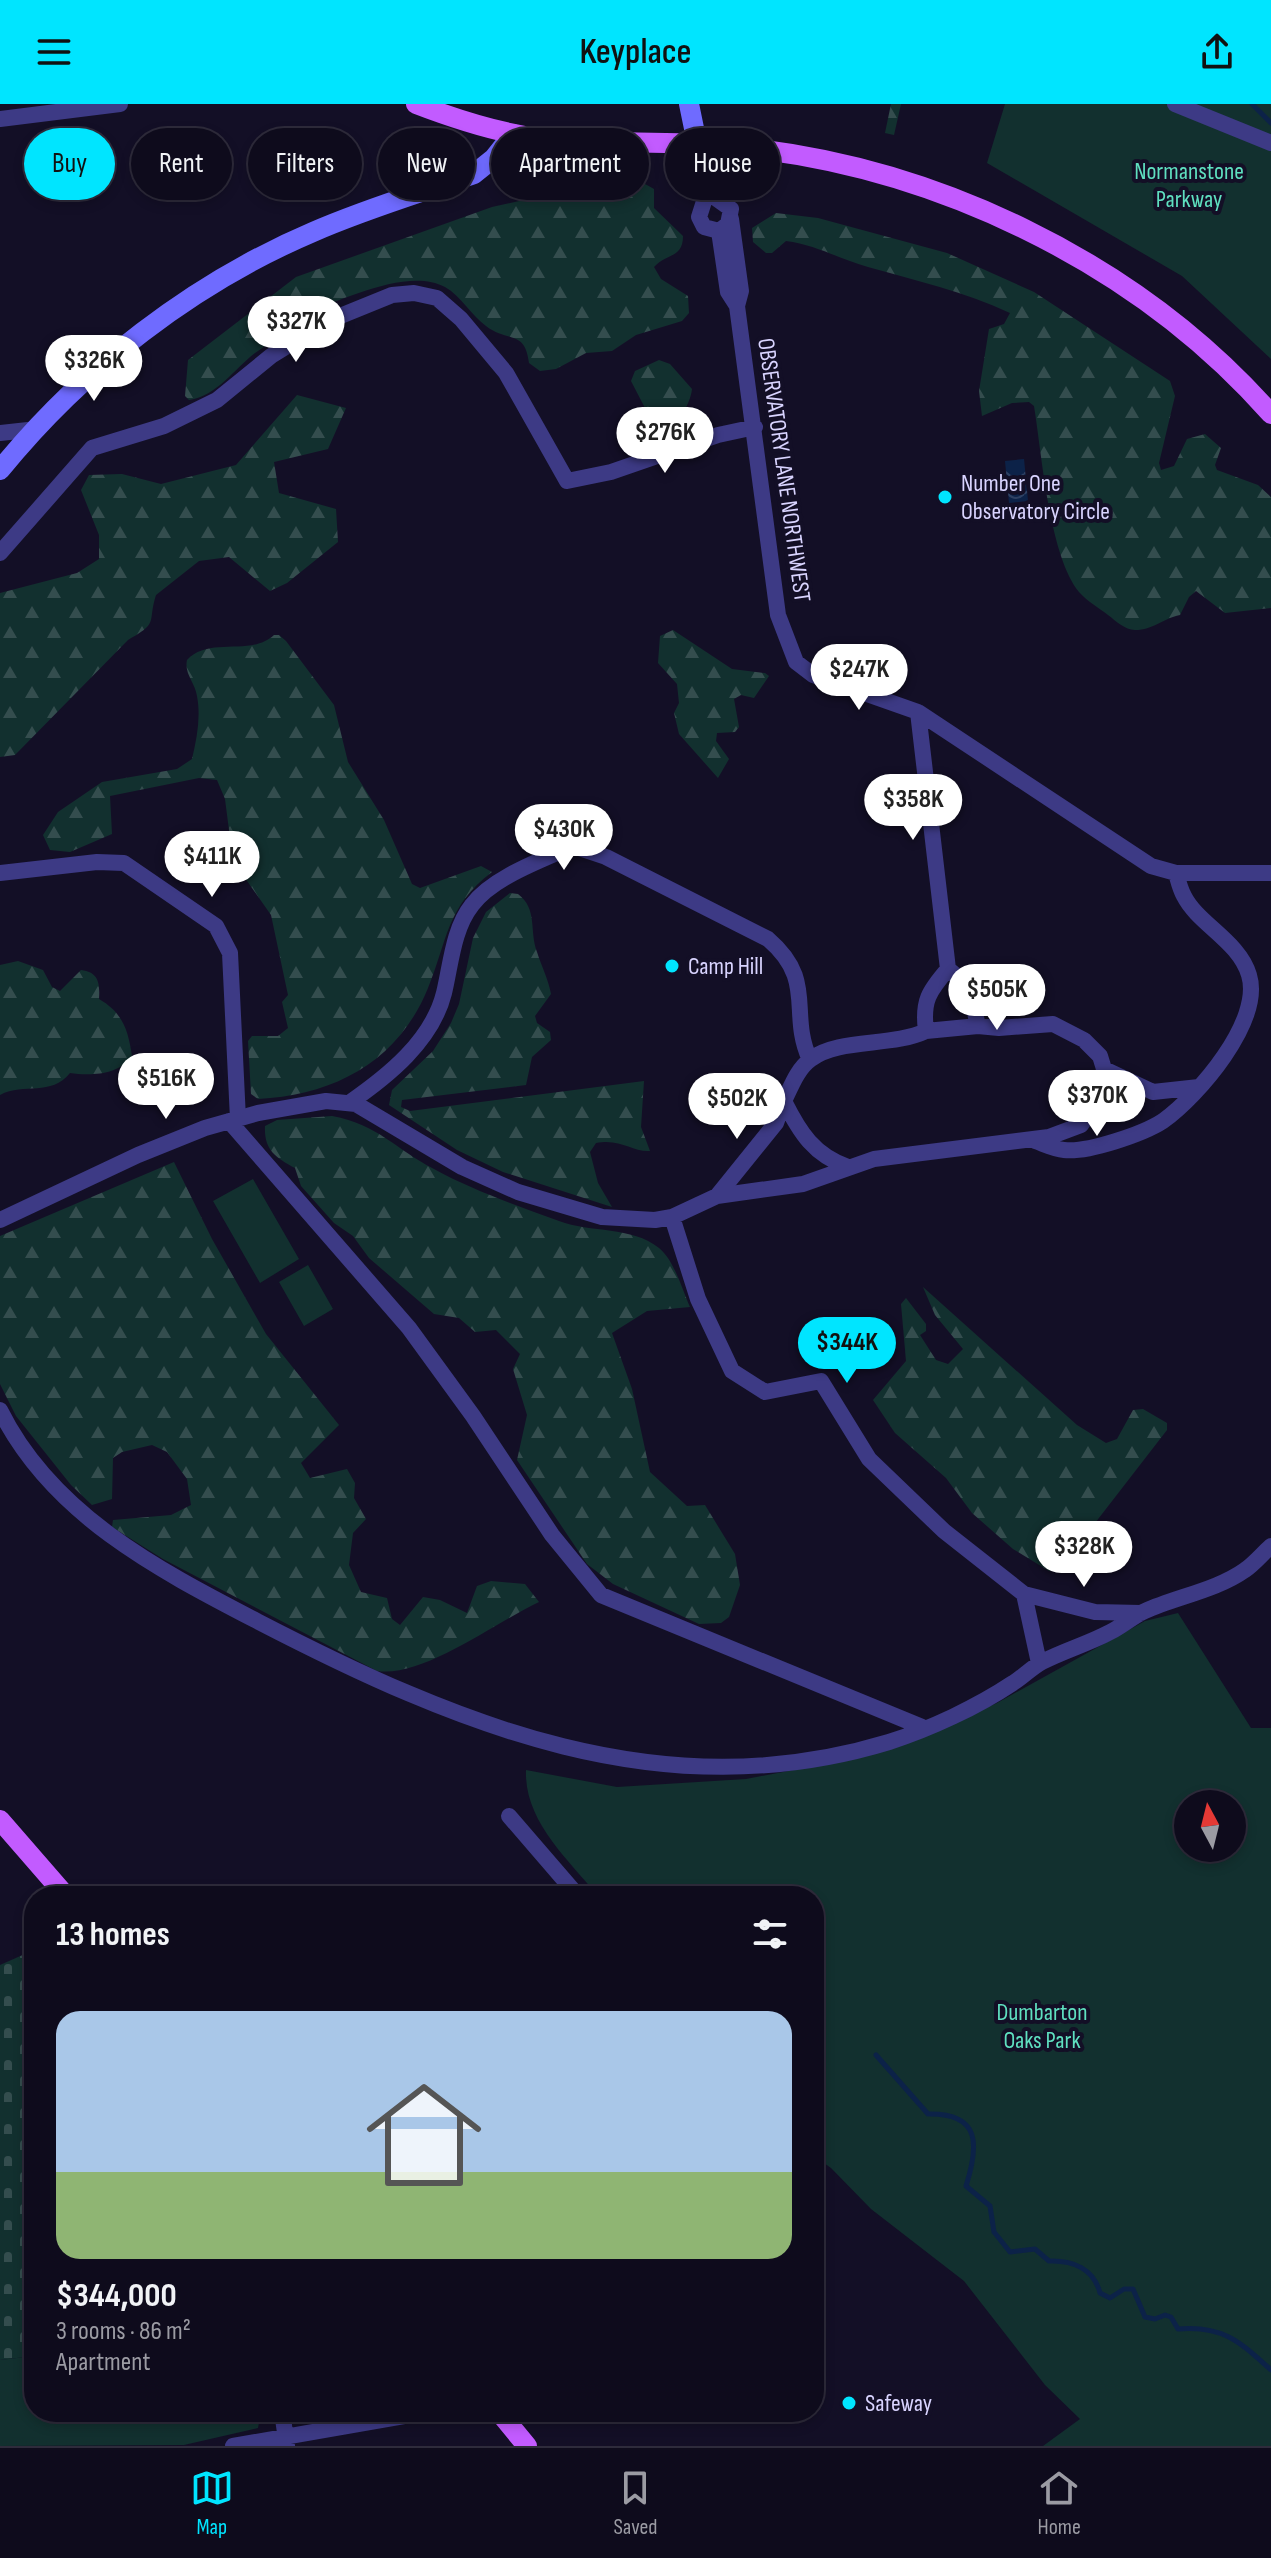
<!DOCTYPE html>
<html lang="en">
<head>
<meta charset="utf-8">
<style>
  :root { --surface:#0e0b1c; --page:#171425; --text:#f1f3f6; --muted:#9b9ba3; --line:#2e2b3b; --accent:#00e5ff }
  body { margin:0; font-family:"Sofia Sans Condensed",sans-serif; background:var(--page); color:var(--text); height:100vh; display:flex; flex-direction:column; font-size:30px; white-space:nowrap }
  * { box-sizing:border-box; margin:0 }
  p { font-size:26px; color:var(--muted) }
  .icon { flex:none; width:44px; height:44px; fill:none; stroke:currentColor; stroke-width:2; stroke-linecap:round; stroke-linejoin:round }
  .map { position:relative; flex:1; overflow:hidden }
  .drawer { position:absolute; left:24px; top:1782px; width:800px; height:536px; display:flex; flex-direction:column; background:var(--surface); border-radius:32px; box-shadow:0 4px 12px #0003,0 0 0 2px var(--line) }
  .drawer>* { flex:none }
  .top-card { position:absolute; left:24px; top:24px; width:800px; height:72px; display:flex; gap:16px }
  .needle { width:52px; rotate:353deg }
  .buttons { position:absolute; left:1174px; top:1686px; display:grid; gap:16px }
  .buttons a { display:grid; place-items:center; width:72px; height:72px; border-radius:50%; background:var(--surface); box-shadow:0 4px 12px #0003,0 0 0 2px var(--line); font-size:40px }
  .price { position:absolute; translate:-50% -68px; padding:0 18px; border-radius:28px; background:#fff; color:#222; font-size:26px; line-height:52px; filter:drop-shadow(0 2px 4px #0008) }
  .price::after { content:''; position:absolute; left:50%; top:48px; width:24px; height:18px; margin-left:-12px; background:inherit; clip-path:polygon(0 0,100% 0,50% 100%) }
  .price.on { background:var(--accent); color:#111 }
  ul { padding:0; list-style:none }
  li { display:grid; align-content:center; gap:16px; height:424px; padding:0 32px }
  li+li { border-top:2px solid var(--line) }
  li span { display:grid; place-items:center; height:248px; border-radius:24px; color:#555 }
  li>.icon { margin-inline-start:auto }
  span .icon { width:144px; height:144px; fill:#fffc; stroke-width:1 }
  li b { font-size:34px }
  h2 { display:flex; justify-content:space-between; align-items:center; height:96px; padding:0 32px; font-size:34px }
  .tag { padding:0 28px; border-radius:36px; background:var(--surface); box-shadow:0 4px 12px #0003,0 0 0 2px var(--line); font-size:28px; line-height:72px }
  .tag.on { background:var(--accent); color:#111 }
  header { display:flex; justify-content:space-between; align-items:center; height:104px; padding:0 32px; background:var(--accent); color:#111; font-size:36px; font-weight:600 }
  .dock { display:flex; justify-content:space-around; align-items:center; height:112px; border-top:2px solid var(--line); background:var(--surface); font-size:22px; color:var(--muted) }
  .dock a { display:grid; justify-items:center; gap:4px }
  .dock .on { color:var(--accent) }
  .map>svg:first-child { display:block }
  .forest { fill:url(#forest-firs) }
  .cemetery { fill:url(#cemetery-stones) }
  .park { fill:#12302f; fill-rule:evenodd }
  .water { fill:url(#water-waves) }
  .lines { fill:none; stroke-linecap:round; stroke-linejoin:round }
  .stream { stroke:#0c2248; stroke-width:5 }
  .street { stroke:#3d3a85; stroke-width:16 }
  .secondary { stroke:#6f6bff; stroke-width:20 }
  .primary { stroke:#c25bff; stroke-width:20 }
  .poi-dot { fill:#00e5ff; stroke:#130f26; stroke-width:3 }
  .labels { text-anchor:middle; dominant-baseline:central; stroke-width:8; stroke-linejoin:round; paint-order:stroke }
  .park-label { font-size:24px; fill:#5fe0c0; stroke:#130f26 }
  .street-label { font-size:24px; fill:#d9d4ff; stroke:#130f26 }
  .poi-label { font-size:24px; fill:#d9d4ff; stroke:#130f26; text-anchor:start }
</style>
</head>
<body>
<header><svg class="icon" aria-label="menu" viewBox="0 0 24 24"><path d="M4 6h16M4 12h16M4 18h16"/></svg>Keyplace<svg class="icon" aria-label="share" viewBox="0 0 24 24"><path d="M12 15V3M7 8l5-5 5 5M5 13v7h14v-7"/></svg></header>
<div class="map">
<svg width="1271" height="2342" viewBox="0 0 1271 2342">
  <defs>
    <pattern id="forest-firs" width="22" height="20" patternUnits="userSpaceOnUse" patternTransform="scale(2)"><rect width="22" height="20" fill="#12302f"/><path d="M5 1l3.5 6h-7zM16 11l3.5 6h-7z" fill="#344d4e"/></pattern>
    <pattern id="cemetery-stones" width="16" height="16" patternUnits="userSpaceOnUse" patternTransform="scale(2)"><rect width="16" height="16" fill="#12302f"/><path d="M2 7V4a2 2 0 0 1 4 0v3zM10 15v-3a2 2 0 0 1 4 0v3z" fill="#344d4e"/></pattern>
    <pattern id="water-waves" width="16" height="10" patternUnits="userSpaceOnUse" patternTransform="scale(2)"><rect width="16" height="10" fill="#0c2248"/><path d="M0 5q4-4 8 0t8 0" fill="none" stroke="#2f4163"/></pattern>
  </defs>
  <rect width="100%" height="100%" fill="#130f26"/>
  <path class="forest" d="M 891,0 L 901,0 L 894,31 L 885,29 Z
    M 645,80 L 654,85 L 654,104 L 683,132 C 683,154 667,149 654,163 L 661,175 L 688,192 L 689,209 L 682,217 L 636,231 L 612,247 L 586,249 L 556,265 L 540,267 L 529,259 C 525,225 508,239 486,222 C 472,212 461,192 445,183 C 408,163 343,196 307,208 L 300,214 L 300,224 C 284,231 269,239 255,249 C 234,265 217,292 189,296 L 185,292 L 188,256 L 296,173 L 492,103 L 547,91 Z
    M 776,109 L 818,114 L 947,149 L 1034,188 L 1170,277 L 1175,292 L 1159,359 L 1161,366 L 1174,362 L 1187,335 L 1205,330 L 1221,344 L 1215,361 L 1217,366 L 1258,381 L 1271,393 L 1271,504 L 1225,509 L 1196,487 L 1189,493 L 1180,511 C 1162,515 1153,526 1135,526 C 1125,526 1116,517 1108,511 C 1099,504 1087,497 1079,488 C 1049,451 1042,350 1034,302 L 1029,298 L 1012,299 L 982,312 L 979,287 L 989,225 L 1004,220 L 1010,209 C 963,187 917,177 868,163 C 839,155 817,141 786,137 L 772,149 L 766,149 L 753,138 L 752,124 Z
    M 659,256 L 670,260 L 692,285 C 690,302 676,324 658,329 L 631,277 L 635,267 Z
    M 297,291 L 346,304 L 328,345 L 274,358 L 279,389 L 336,405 L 338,438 L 287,479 L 270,487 L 229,453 L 199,457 L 156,491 C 147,519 160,518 128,536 L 15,651 L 0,653 L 0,489 L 77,469 L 99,455 L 99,431 L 81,386 L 89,371 L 122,370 L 161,380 L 236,361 Z
    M 673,526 L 732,565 L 765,569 L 769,572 L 754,594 L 741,591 L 734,595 L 739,623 L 735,628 L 717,629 L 716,637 L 729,655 L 718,674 L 679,630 L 674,609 L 679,599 L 677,580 L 658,559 L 660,532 Z
    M 274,531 L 279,531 L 286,537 L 334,601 L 348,658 L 384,716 L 412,780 L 420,784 L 481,762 L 492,768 C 446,803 448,835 428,884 C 398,958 334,991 258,995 L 251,990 L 248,937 L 252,932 L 278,932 L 288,924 L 282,898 L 288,891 L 271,811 L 233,757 L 225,695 L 217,676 L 199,674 L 110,692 L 112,730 L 70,748 L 50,746 L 43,731 L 58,708 L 102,678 L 177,665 L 192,655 C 197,634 201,613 197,592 C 195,578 184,570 187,556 C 209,532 251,553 274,531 Z
    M 510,789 L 518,790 C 538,805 529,827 537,848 C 542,864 548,874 551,890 L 535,912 L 537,919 L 550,928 L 551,936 L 532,953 L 526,981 L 402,996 L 401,1003 L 410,1007 L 644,977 L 641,1023 L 650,1047 C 632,1048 621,1034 596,1039 L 590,1048 L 598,1079 L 612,1103 L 503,1068 L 457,1046 L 389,1001 L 392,986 L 433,947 L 451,919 L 459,900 L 473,834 L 486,808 Z
    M 18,857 L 43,866 L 52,883 L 60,887 L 81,866 C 99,868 100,880 99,895 C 123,909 128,926 132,952 C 119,971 91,972 70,969 C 51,993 24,978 0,991 L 0,861 Z
    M 332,1012 C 379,1021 395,1045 434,1065 C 474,1087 516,1101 559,1117 C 590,1129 632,1122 659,1144 C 674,1156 682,1185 690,1203 L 647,1207 L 612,1229 L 632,1285 L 650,1368 L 687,1402 L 705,1401 L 735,1450 L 740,1481 L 729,1513 L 721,1519 L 699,1520 L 613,1480 L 587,1460 L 517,1356 L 527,1311 L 513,1265 L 520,1250 L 496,1226 L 475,1228 L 459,1214 L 434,1210 L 369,1154 L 353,1132 L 334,1119 L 301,1082 L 295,1064 C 275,1053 264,1046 265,1022 L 277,1016 Z
    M 174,1058 L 212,1135 L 266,1230 L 339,1321 L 301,1359 L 310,1374 L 347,1365 L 355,1379 L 354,1394 L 366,1415 L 353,1429 L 349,1461 L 361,1488 L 387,1494 L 392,1515 L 400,1521 L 423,1493 L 440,1496 L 467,1509 L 477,1482 L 491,1477 L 525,1480 L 539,1498 C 496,1518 423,1574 377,1567 L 163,1455 L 112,1423 L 113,1416 L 171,1411 L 191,1401 L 187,1375 L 167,1348 L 152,1341 L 122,1348 L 113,1354 L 112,1395 L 92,1401 L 71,1381 L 16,1312 L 0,1280 L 0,1132 Z
    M 923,1183 L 1077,1321 L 1106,1339 L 1117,1335 L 1133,1306 L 1143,1305 L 1167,1319 L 1167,1326 L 1061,1463 L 1049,1467 L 1013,1445 L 972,1409 L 946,1374 L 895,1329 L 873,1296 L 906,1257 L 901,1200 L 906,1194 L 926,1220 L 926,1227 L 920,1231 L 936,1256 L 948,1260 L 963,1245 L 935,1211 Z"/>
  <path class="cemetery" d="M 34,1846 L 34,2252 L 0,2256 L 0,1861 Z"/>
  <path class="park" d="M 1005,0 L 1271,0 L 1271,255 L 1182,172 L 987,59 Z
    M 253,1075 L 299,1155 L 260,1179 L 213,1097 Z
    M 308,1161 L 333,1205 L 304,1222 L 279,1178 Z
    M 1178,1509 L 1251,1624 L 1271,1624 L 1271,2342 L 1043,2342 L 1080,2315 L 1045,2281 L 964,2177 L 871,2105 L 831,2064 L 814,2052 L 814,1792 L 598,1792 C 568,1755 524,1717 526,1666 L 617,1683 L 746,1675 L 841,1657 L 919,1633 L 997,1599 L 1145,1517 ZM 1188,1700 L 1232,1700 L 1232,1744 L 1188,1744 Z
    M 34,2252 L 34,2308 L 261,2308 L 258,2324 L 184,2341 L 0,2342 L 0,2256 Z"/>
  <path class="water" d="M 1024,355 L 1028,397 L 1009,399 L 1005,357 Z"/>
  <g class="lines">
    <path class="stream" d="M 1252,0 L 1271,19
      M 876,1951 L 928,2010 C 981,2009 979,2041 966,2082 L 990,2102 L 994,2128 L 1010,2148 L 1035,2145 L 1049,2157 C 1073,2156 1094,2165 1100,2189 L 1110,2194 L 1124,2185 L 1133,2185 L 1145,2213 L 1155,2215 L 1165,2211 L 1171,2213 L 1178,2225 C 1223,2221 1240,2238 1271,2266"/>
    <path class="street" d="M 1175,0 L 1271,39
      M 0,15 L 120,0
      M 697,39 L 707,88
      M 707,88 L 731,105 L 728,120 L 719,127 L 704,123 L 699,113 Z
      M 731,115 L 741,187 L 737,202
      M 719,127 L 728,188 L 737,202 L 778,511 L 796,558 L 813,571 L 918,608 L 1151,762 L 1176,769 L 1271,769
      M 0,329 L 37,325
      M 0,449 L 92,344 L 164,322 L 217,296 L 271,252 L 328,217 L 392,191 L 414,189 L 437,194 L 461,215 L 506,269 L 567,377 L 611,368 L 718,331 L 755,323
      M 918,608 L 948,865
      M 0,769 L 97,758 L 124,759 L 216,822 L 230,849 L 238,1015
      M 948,865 L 969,882 L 978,922 L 926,927 C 922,897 929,887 948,865 Z
      M 1104,965 L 1153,988 L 1199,983
      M 349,999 C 388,972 432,937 444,889 C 451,860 453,825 472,801 C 493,773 542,756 573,742 L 606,753 L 768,835 C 817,877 788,908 810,956
      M 229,1017 L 409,1224 L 473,1312 L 552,1431 L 601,1491 L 922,1623
      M 1035,1037 C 1044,1040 1054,1045 1064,1046 C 1087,1049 1143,1030 1163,1017 C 1198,992 1263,917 1249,871 C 1239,837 1198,820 1184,792 C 1180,785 1178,776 1176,769
      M 848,1063 C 814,1051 800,1029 784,997 C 791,983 797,965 811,955 C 839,934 892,943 926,927
      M 717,1092 L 803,1080 L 874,1055 L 1049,1033 L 1081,1021 L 1098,996 L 1104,965 L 1100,952 L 1084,936 L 1053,920 L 999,924 L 978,922
      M 672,1113 L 698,1195 L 732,1267 L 765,1288 L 821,1277 L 869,1355 L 944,1427 L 1024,1490 L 1095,1508 L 1141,1509
      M 0,1116 L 138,1051 L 205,1024 L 258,1009 L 326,997 L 356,1000 L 462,1063 L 518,1088 L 602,1113 L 655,1116 L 672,1113 L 717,1092 L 776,1019 L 784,997
      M 0,1306 C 52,1411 159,1466 257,1517 C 458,1621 662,1707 889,1638 C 930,1625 977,1603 1013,1579 C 1023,1573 1031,1564 1042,1558 C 1065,1546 1091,1539 1114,1526 C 1125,1520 1134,1512 1145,1507 C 1176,1493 1217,1486 1245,1466 C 1254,1460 1263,1449 1271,1442
      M 1024,1490 L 1039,1559
      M 509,1712 L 578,1792
      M 282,2308 L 287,2342
      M 233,2342 L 427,2308"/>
    <path class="secondary" d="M 689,0 L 697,39
      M 0,366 C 82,265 193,179 313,128 C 365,105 420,89 474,70 L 494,54 L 513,30"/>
    <path class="primary" d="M 416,0 C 455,15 498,29 539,34 C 602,41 665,36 727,42 C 930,59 1136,157 1271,310
      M 0,1716 L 66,1792
      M 499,2308 L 527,2342"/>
  </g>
  <g class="poi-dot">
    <circle cx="945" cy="393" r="8"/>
    <circle cx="672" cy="862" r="8"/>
    <circle cx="849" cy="2299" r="8"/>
  </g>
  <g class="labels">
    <g class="park-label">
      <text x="1189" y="67">Normanstone<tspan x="1189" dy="28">Parkway</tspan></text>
      <text x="1042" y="1908">Dumbarton<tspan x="1042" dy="28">Oaks Park</tspan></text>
    </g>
    <g class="street-label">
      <text transform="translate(784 366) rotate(82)">OBSERVATORY LANE NORTHWEST</text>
    </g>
    <g class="poi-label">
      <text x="961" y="379">Number One<tspan x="961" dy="28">Observatory Circle</tspan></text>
      <text x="688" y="862">Camp Hill</text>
      <text x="865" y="2299">Safeway</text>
    </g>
  </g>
</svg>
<div class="buttons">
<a><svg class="needle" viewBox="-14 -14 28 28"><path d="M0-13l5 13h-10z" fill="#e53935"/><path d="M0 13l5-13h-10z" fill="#9b9ba3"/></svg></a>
</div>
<b class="price" style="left:296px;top:260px">$327K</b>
<b class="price" style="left:94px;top:299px">$326K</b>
<b class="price" style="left:665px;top:371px">$276K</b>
<b class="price" style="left:859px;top:608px">$247K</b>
<b class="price" style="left:913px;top:738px">$358K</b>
<b class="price" style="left:564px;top:768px">$430K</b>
<b class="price" style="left:212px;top:795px">$411K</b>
<b class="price" style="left:997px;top:928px">$505K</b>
<b class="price" style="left:166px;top:1017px">$516K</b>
<b class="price" style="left:1097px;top:1034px">$370K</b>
<b class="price" style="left:737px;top:1037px">$502K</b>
<b class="price on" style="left:847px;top:1281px">$344K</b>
<b class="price" style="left:1084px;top:1485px">$328K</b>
<div class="top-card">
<a class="tag on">Buy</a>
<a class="tag">Rent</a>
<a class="tag">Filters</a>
<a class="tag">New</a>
<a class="tag">Apartment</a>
<a class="tag">House</a>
</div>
<section class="drawer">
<h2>13 homes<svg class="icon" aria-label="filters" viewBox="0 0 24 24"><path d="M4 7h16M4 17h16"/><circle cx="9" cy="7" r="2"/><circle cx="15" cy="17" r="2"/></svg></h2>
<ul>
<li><span style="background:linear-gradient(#a9c7e8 65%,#8fb573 0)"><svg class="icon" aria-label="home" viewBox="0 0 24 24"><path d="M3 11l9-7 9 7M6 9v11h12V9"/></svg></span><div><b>$344,000</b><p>3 rooms · 86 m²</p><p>Apartment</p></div></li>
</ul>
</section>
</div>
<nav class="dock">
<a class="on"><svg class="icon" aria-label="map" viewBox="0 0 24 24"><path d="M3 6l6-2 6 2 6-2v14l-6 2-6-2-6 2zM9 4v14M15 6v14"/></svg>Map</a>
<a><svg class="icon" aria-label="saved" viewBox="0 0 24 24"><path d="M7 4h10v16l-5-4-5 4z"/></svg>Saved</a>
<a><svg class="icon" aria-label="home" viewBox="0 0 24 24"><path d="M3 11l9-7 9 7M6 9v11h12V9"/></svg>Home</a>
</nav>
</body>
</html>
